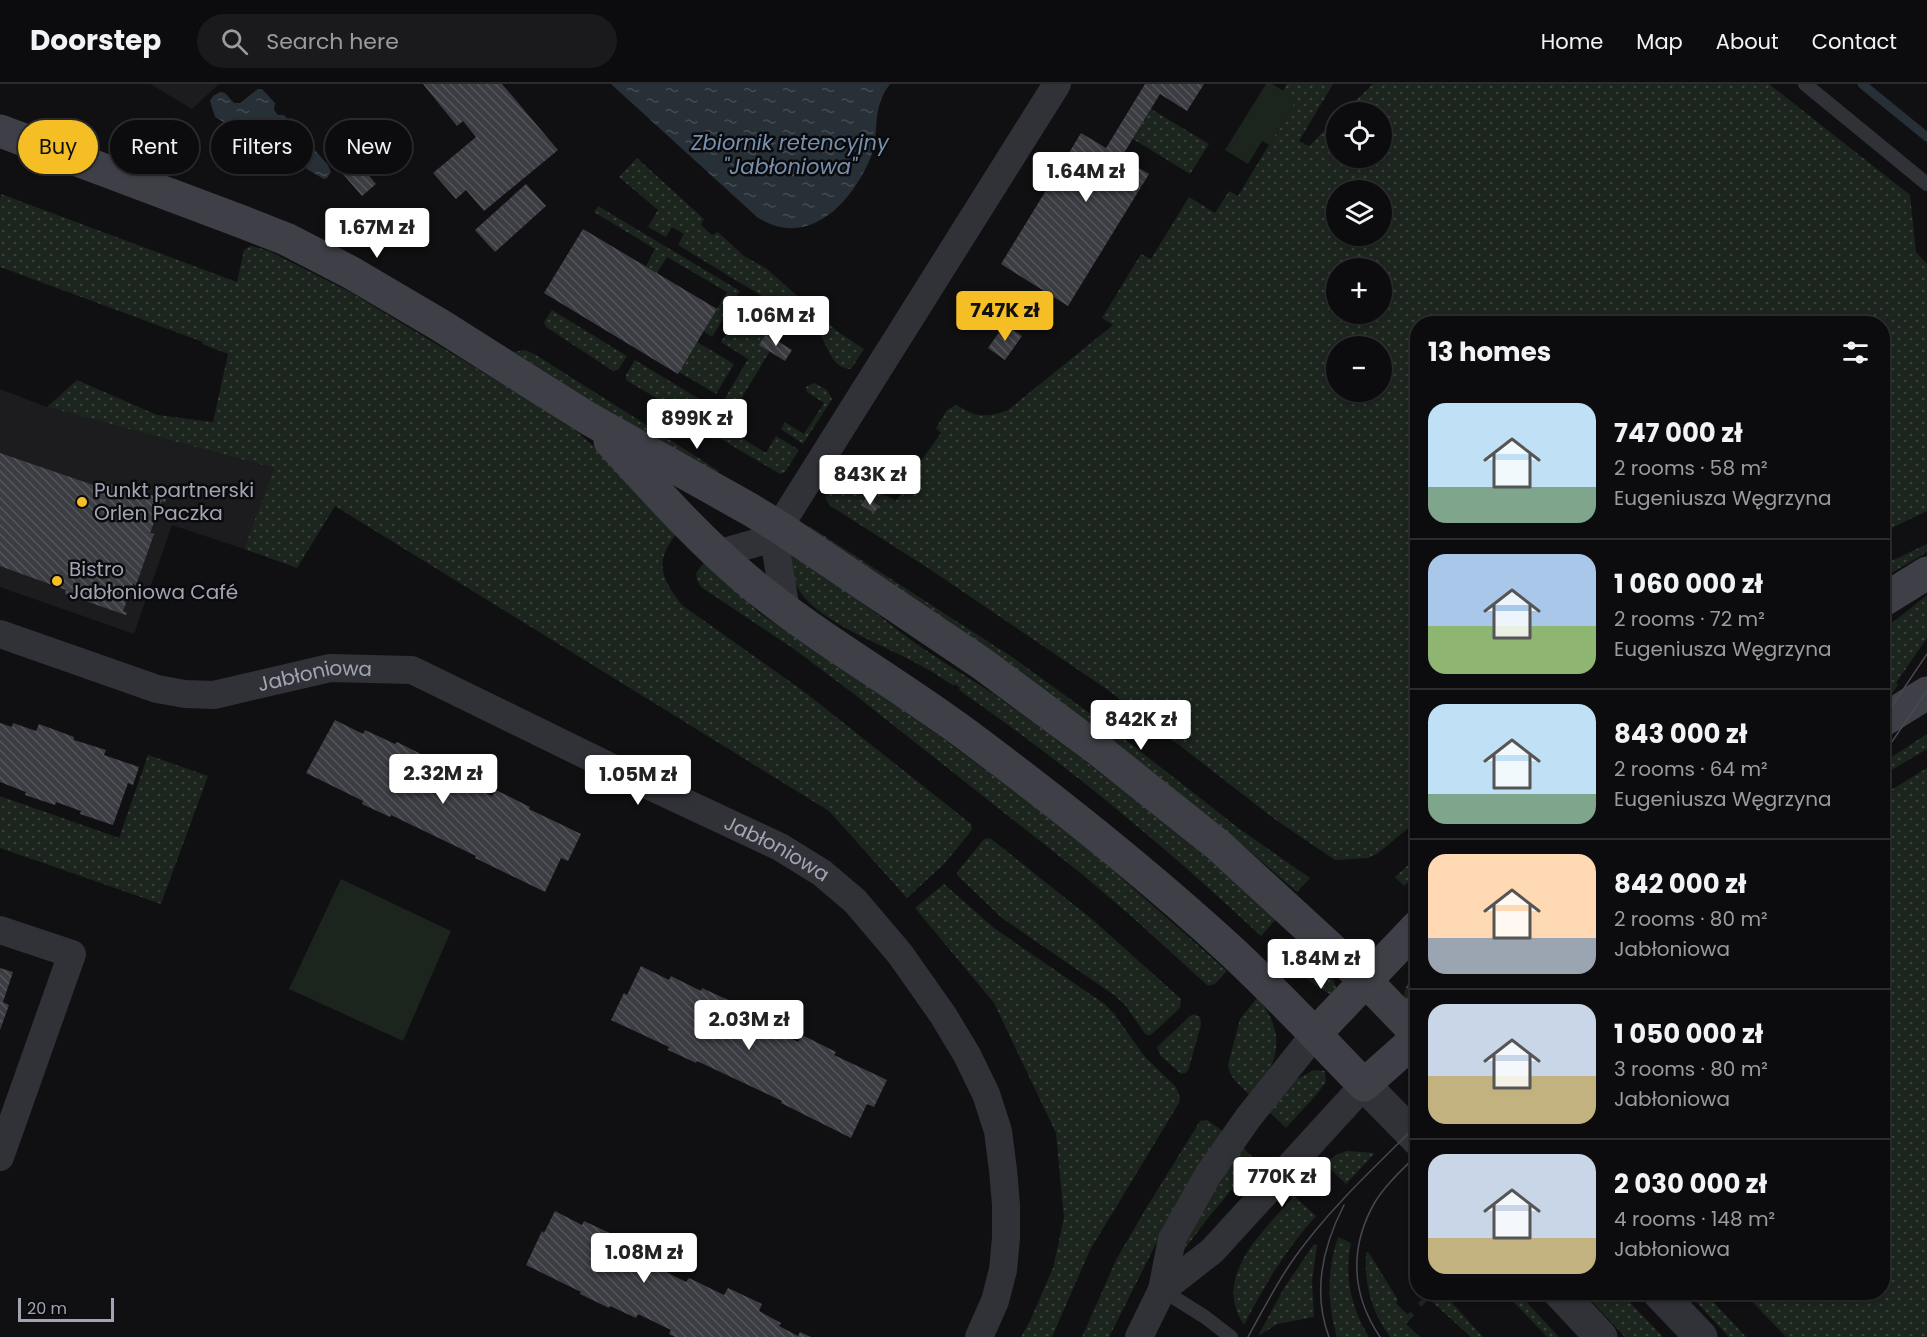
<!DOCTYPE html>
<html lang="en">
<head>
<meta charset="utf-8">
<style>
  :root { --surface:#0c0c0e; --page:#1a1a1c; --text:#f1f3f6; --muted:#9a9b9e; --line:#2c2c2e; --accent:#f5be24 }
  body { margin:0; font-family:Poppins,sans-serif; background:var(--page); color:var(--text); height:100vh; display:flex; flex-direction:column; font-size:22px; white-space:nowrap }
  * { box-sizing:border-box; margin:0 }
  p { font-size:20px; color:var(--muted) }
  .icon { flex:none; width:33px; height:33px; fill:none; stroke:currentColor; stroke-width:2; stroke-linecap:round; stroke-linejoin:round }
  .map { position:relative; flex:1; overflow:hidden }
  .details { position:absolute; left:1410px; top:232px; width:480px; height:984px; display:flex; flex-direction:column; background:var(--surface); border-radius:24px; box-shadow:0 2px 4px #0004,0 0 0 2px var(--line) }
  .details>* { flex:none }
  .banner { position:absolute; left:18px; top:36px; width:570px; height:54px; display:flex; gap:12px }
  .tools { position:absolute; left:1326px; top:18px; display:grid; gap:12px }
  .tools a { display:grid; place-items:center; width:66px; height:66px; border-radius:50%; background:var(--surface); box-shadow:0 2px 4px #0004,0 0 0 2px var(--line); font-size:30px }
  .scale { position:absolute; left:18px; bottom:15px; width:96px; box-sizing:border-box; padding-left:6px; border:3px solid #a1a5b3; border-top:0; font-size:16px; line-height:21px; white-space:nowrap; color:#a1a5b3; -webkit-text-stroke:4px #0b0b0d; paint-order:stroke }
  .price { position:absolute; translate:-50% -51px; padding:0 14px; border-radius:6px; background:#fff; color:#222; font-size:20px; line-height:39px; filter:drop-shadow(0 2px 3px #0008) }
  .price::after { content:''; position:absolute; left:50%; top:36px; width:18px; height:14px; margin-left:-9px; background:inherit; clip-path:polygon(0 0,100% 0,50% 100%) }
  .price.active { background:var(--accent); color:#111 }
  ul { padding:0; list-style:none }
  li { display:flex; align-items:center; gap:18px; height:150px; padding:0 18px }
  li+li { border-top:2px solid var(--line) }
  li span { display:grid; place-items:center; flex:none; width:168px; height:120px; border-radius:18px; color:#555 }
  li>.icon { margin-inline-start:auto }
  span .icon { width:72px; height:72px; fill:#fffc; stroke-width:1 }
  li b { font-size:26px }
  h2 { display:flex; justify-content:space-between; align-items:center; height:72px; padding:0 18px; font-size:26px }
  .pill { padding:0 21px; border-radius:27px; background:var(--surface); box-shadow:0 2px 4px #0004,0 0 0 2px var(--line); font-size:21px; line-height:54px }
  .pill.active { background:var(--accent); color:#111 }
  header { display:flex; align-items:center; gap:36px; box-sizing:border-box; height:84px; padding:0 30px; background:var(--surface); border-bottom:2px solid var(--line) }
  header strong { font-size:28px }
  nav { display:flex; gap:33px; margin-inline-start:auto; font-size:21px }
  .search { width:420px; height:54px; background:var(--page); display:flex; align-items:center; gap:15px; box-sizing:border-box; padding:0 21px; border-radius:33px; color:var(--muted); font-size:22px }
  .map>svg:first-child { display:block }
  .built { fill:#1c1c1f }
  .grass { fill:url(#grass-dots); fill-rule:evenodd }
  .park { fill:#1c241e }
  .water { fill:url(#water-ripples) }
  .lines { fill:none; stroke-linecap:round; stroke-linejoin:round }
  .stream { stroke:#283037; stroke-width:9 }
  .building { fill:url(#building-back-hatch) }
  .service { stroke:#313237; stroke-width:14 }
  .minor { stroke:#313237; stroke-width:28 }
  .tertiary { stroke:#313237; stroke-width:33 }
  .secondary { stroke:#3f4047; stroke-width:33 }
  .tram { stroke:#484950; stroke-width:1.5 }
  .poi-dot { fill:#f5be24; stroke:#0b0b0d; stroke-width:2 }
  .labels { text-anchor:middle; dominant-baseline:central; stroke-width:5; stroke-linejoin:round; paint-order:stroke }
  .poi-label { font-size:20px; fill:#a1a5b3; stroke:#0b0b0d; text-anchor:start }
  .street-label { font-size:20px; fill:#a1a5b3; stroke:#0b0b0d }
  .water-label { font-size:21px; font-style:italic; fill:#7691b0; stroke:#0b0b0d }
</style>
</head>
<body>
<header>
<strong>Doorstep</strong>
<div class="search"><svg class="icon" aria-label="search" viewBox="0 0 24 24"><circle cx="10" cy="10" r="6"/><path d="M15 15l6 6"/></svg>Search here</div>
<nav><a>Home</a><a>Map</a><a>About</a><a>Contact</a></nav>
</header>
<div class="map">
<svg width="1927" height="1253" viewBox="0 0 1927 1253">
  <defs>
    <pattern id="grass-dots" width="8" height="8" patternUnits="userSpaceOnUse" patternTransform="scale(1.5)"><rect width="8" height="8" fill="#1c241e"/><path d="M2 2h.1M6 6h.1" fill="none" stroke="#3a413c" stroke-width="1.8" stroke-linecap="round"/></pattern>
    <pattern id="water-ripples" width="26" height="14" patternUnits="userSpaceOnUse" patternTransform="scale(1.5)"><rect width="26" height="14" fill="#283037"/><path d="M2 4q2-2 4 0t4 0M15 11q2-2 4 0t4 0" fill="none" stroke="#444b52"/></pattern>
    <pattern id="building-back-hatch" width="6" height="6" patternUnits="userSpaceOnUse" patternTransform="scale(1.5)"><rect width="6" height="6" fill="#3c3d42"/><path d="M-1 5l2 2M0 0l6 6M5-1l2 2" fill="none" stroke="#55565b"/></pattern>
  </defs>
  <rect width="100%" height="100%" fill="#101012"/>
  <path class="built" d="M 150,0 L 219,0 L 192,25 Z
    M 0,305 L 47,323 L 274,384 L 244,465 L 172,441 L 134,550 L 0,503 Z"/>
  <path class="grass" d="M 1287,0 L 1333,0 L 1299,57 L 1309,62 L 1336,35 L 1336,74 L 1382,74 L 1382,28 L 1344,28 L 1373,0 L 1769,0 L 1910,111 L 1916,168 L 1927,180 L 1927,427 L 1883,448 L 1882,240 L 1418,240 L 1417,737 L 1377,770 L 1368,774 L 1335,776 L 1276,736 L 1108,606 L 928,484 L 829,421 L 825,413 L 841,385 L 896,417 L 921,377 L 941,349 L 936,344 L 947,326 L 956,321 C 961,323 964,326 969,328 C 982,334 996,331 1008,326 L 1113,241 L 1102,234 L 1141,170 L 1151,175 L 1189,113 L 1215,129 L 1229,107 L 1238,112 L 1296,16 L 1283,7 ZM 1336,106 L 1382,106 L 1382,152 L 1336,152 ZM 1336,184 L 1382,184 L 1382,230 L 1336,230 ZM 1336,262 L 1382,262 L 1382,308 L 1336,308 Z
    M 1151,25 L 1209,60 L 1190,90 L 1133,55 Z
    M 637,74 L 704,135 L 701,141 L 712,151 L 718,148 L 744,172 L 767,185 L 838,248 L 864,265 L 851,285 C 827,284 829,255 813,243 L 678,161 L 684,150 L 672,143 L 666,153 L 648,143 L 658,126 L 619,93 Z
    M 1,110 L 237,198 L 244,166 L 251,162 L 269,167 L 350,208 L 529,316 L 576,347 L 611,377 L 678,448 C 654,477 660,493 682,521 L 806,609 L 971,740 L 972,746 L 944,780 L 907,814 L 829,727 L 335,422 L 297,484 L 244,465 L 274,384 L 47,323 L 77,296 L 157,331 L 213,338 L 228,270 L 202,260 L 203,258 L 0,183 L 0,115 Z
    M 598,122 L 740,207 L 712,253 L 704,247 L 727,208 L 667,173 L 657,189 L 646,182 L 655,165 L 594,128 Z
    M 552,226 L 627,272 L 618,286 L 613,287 L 546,243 L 544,238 Z
    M 737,233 L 766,250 L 760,261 L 770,267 L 736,323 L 724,316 L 748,275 L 721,258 Z
    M 697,258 L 734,280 L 716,310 L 679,288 Z
    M 525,266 L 536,271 L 719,387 L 714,395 L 514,268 Z
    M 635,276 L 709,321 L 699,338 L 696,338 L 626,296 L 626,291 Z
    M 814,299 L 827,306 L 832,315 L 803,360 L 781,345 L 785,338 L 804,350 L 824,319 L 807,308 L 806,303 Z
    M 718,326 L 730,333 L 724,343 L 766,369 L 776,352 L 799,366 L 785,388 L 780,390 L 706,346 Z
    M 809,442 L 1015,575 L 1113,646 L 1241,746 L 1310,794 L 1297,808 L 1218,740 L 810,445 Z
    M 1927,460 L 1927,468 L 1883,494 L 1883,481 Z
    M 786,464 C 825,492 865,520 903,550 C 937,576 975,596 1009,621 C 1102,688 1191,758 1277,834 L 1261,852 C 1166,763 1066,680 959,606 L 960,604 L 955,600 L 954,602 C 941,593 928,585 914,578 C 881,560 822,539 800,508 C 791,495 789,479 786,464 Z
    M 706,476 L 758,528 L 896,620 L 1021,712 L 1099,774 L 1227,887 L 1215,900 L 1208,902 L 1130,831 L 1083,791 L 850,607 L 794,565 L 701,503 L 697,496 L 696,489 Z
    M 1927,511 L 1927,554 L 1896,599 L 1898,601 L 1889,613 L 1883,617 L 1883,546 Z
    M 1927,650 L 1927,665 L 1888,688 L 1883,685 L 1890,674 Z
    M 148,671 L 208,692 L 161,820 L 0,764 L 0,712 L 119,754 Z
    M 1927,684 L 1927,1253 L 1786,1253 L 1744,1209 L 1882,1209 L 1883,711 Z
    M 990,754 L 1093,836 L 1181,915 L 1180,924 L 1151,951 L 1146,951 L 1125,921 L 1114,911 L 1002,834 L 957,791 L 958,787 L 984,755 Z
    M 1417,773 L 1417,790 L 1404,802 L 1395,793 Z
    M 944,800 L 994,844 L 1106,921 L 1115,931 L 1145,973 L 1176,1003 L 1180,1014 L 1179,1019 L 1090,1166 L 1052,1253 L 1021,1253 L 1030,1237 L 1053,1184 L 1064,1134 L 1056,1049 L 994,919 L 915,824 Z
    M 1305,860 C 1318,874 1335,889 1337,909 L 1333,912 L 1315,901 L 1288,879 Z
    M 1417,884 L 1417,920 L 1411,921 L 1404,914 C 1404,902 1411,894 1417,884 Z
    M 1257,914 C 1275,933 1283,959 1270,984 C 1265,994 1257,1002 1250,1011 C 1241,1002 1229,994 1228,981 L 1240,935 Z
    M 1194,930 L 1200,933 L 1201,941 L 1188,987 L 1185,989 L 1181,990 L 1160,971 L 1157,963 L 1190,932 Z
    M 1314,986 L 1325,987 L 1326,998 L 1316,1011 L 1286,1044 L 1267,1026 L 1297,995 Z
    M 1207,1036 L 1224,1048 L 1167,1138 L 1109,1253 L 1082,1253 L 1116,1176 L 1145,1126 L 1200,1037 Z
    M 1242,1063 L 1256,1076 L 1208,1134 L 1184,1166 L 1182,1161 Z
    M 1347,1067 L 1375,1069 L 1346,1100 L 1324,1079 L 1338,1070 Z
    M 1294,1112 L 1316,1132 C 1286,1165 1264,1202 1244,1241 C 1211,1192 1264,1147 1294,1112 Z
    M 1338,1153 L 1351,1159 C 1344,1193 1351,1224 1369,1253 L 1337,1253 L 1336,1250 C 1327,1217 1327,1186 1338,1153 Z
    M 1314,1160 L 1317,1162 L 1312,1197 L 1314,1233 L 1277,1240 L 1258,1252 L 1284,1204 Z
    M 1366,1168 L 1369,1169 L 1398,1216 L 1396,1219 L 1407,1230 L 1411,1228 L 1414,1231 L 1406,1240 L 1420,1253 L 1390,1253 C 1371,1227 1364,1200 1366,1168 Z
    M 1427,1209 L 1443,1209 L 1483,1253 L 1471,1253 L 1429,1215 L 1421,1223 L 1418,1219 Z
    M 1505,1209 L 1518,1209 L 1559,1253 L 1547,1253 Z
    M 1584,1209 L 1621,1209 L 1663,1253 L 1625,1253 Z
    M 1688,1209 L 1705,1209 L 1746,1253 L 1729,1253 Z"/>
  <path class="park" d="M 1266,0 L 1272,0 L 1297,15 L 1269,61 L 1262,57 L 1248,80 L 1225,66 Z
    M 341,795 L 451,847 L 403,957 L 289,905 Z"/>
  <path class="water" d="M 611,0 L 890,0 C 870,26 881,48 870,75 C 851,120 807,166 757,133 Z
    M 258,5 L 262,5 L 275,19 L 274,26 L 278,31 L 284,31 L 328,81 L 331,88 L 327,94 L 324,95 L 317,91 L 261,57 L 244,50 L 215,33 L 210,17 L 213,12 L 220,8 L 225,9 L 234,19 L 240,19 Z"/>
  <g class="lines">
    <path class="stream" d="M 1862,0 L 1927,53"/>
  </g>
  <path class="building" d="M 423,0 L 502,0 L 558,66 L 484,127 L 466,106 L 456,115 L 433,89 L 476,53 L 463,37 L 457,42 Z
    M 1145,0 L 1204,0 L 1187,27 L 1160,10 L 1121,74 L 1149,90 L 1068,222 L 1001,180 L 1081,49 L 1106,64 Z
    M 350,69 L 376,100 L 362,112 L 335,81 Z
    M 526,100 L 546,122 L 495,168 L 475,146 Z
    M 583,145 L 717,225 L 678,290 L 544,209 Z
    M 1005,240 L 1022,252 L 1005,276 L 988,264 Z
    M 766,250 L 792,266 L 785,277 L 759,261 Z
    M 0,369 L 102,404 L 103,398 L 166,415 L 165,418 L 162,417 L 150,449 L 154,450 L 136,501 L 133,500 L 123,527 L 127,529 L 126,531 L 65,510 L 66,506 L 0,482 Z
    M 866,414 L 879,422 L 874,429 L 861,421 Z
    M 335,636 L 363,650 L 365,646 L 395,660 L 397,658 L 431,675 L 428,681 L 450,692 L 448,696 L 468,706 L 470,701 L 492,712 L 496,706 L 530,723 L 529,725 L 581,750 L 568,777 L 561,774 L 545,808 L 475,774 L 476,772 L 391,731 L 390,733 L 362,720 L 363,717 L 306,689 Z
    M 0,639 L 12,643 L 13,639 L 36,647 L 39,640 L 74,653 L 74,656 L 106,666 L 104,671 L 139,683 L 133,701 L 128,699 L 113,741 L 80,730 L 81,727 L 56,718 L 55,721 L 25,711 L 26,708 L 0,698 Z
    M 641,882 L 669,896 L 671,892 L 701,907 L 702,904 L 737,920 L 733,927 L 756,938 L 754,941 L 774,951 L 776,947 L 798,958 L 802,951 L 836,968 L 834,971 L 887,996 L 874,1023 L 867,1020 L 851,1054 L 781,1019 L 782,1017 L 697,977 L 696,979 L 668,966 L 669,963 L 611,936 L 624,909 L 627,911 Z
    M 0,884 L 13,888 L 3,918 L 9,921 L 0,946 Z
    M 555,1127 L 582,1141 L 584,1137 L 614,1151 L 615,1149 L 650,1165 L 645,1173 L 668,1184 L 666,1188 L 686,1198 L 689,1194 L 724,1211 L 728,1204 L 762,1220 L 759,1227 L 781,1239 L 779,1242 L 798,1252 L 800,1248 L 811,1253 L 675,1253 L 669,1250 L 671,1246 L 638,1230 L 636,1234 L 610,1222 L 609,1224 L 580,1210 L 581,1208 L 526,1181 L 542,1147 L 544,1149 Z"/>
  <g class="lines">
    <path class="service" d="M 1805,0 L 1927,100
      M 1162,1206 L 1205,1233 L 1231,1253"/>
    <g class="minor">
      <path d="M 779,443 L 776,467 L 786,526"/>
      <path d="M 717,470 L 763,457 L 779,443 L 1057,0"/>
      <path id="s1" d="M 0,550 L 157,605 L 185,610 L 214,611 L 330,584 L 412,586 L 639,697 L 780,763 L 822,789 L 855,817 L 900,870 L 943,931 L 967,971 L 986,1010 L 998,1047 L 1003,1086 L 1006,1121 L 1006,1154 L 1003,1186 L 995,1217 L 979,1253"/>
      <path d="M 0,846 L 72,870 L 0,1073"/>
      <path d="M 1162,1206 L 1212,1167 L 1364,1001"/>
      <path d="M 1139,1253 L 1162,1206 L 1172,1155 L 1208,1091 L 1248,1034 L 1315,950"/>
    </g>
    <path class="tertiary" d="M 1364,1001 L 1418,1056
      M 1560,1209 L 1601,1253
      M 1659,1209 L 1701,1253"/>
    <path class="secondary" d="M 0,47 L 240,137 L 286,155 L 350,188 L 440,241 L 589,335 L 751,426 L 779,443 L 981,579 L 1100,667 L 1218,761 L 1365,896 L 1418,951
      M 610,357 C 654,405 697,454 747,496 C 815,553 896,598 967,651 C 1057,718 1145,788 1227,863 C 1275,907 1319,955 1364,1001 L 1418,953
      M 1882,517 L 1927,489
      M 1882,637 L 1927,609
      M 1315,950 L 1418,842"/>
    <path class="tram" d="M 1882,637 L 1927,570
      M 1882,672 L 1927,607
      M 1248,1253 C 1263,1226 1277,1198 1295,1173 C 1330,1124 1375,1083 1418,1040
      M 1329,1253 C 1312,1208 1323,1162 1344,1121
      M 1380,1253 C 1351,1210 1349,1163 1375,1118 C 1386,1100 1403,1085 1418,1070"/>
  </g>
  <g class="poi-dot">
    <circle cx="82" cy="418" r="6"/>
    <circle cx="57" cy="497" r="6"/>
  </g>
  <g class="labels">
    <g class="poi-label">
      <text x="94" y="406">Punkt partnerski<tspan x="94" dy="23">Orlen Paczka</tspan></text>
      <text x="69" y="485">Bistro<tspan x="69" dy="23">Jabłoniowa Café</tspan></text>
    </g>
    <g class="street-label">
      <text stroke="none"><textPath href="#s1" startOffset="327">Jabłoniowa</textPath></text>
      <text stroke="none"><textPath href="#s1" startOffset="831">Jabłoniowa</textPath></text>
    </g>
    <g class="water-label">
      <text x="790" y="58">Zbiornik retencyjny<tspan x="790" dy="24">"Jabłoniowa"</tspan></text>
    </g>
  </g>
</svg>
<div class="tools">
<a><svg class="icon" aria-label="locate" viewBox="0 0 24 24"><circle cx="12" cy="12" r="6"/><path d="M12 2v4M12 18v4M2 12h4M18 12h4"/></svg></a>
<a><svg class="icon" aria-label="layers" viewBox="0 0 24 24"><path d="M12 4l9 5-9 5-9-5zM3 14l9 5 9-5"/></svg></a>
<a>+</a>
<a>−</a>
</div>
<div class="scale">20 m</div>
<b class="price" style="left:1086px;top:119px">1.64M zł</b>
<b class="price" style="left:377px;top:175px">1.67M zł</b>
<b class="price active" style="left:1005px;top:258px">747K zł</b>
<b class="price" style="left:776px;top:263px">1.06M zł</b>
<b class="price" style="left:697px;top:366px">899K zł</b>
<b class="price" style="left:870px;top:422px">843K zł</b>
<b class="price" style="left:1141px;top:667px">842K zł</b>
<b class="price" style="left:443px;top:721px">2.32M zł</b>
<b class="price" style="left:638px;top:722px">1.05M zł</b>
<b class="price" style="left:1321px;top:906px">1.84M zł</b>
<b class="price" style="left:749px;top:967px">2.03M zł</b>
<b class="price" style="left:1282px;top:1124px">770K zł</b>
<b class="price" style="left:644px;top:1200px">1.08M zł</b>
<div class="banner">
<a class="pill active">Buy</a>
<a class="pill">Rent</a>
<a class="pill">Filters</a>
<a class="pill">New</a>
</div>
<section class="details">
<h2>13 homes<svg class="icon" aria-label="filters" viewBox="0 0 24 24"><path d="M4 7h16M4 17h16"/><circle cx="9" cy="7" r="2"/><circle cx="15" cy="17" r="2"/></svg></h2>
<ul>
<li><span style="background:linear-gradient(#bfe0f5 70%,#7fa58c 0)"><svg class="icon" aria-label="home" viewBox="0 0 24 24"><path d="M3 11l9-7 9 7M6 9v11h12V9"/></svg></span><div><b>747 000 zł</b><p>2 rooms · 58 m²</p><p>Eugeniusza Węgrzyna</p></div></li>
<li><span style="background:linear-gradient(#a9c7e8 60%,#8fb573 0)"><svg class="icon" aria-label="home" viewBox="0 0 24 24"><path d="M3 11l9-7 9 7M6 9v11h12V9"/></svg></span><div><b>1 060 000 zł</b><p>2 rooms · 72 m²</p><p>Eugeniusza Węgrzyna</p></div></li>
<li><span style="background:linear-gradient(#bfe0f5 75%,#7fa58c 0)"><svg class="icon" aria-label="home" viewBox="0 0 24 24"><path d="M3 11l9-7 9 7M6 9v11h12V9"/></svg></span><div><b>843 000 zł</b><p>2 rooms · 64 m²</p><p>Eugeniusza Węgrzyna</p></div></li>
<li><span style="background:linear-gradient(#ffd9b3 70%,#9aa5b1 0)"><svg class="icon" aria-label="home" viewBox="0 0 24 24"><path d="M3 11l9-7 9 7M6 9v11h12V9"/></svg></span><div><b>842 000 zł</b><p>2 rooms · 80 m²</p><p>Jabłoniowa</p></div></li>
<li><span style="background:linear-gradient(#c9d6e8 60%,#c2b280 0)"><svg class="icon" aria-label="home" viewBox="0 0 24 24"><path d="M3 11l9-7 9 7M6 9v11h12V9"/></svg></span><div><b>1 050 000 zł</b><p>3 rooms · 80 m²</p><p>Jabłoniowa</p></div></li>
<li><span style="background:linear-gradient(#c9d6e8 70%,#c2b280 0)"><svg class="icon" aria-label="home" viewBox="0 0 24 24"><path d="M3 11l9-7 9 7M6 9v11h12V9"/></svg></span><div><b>2 030 000 zł</b><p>4 rooms · 148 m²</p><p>Jabłoniowa</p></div></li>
</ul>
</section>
</div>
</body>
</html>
